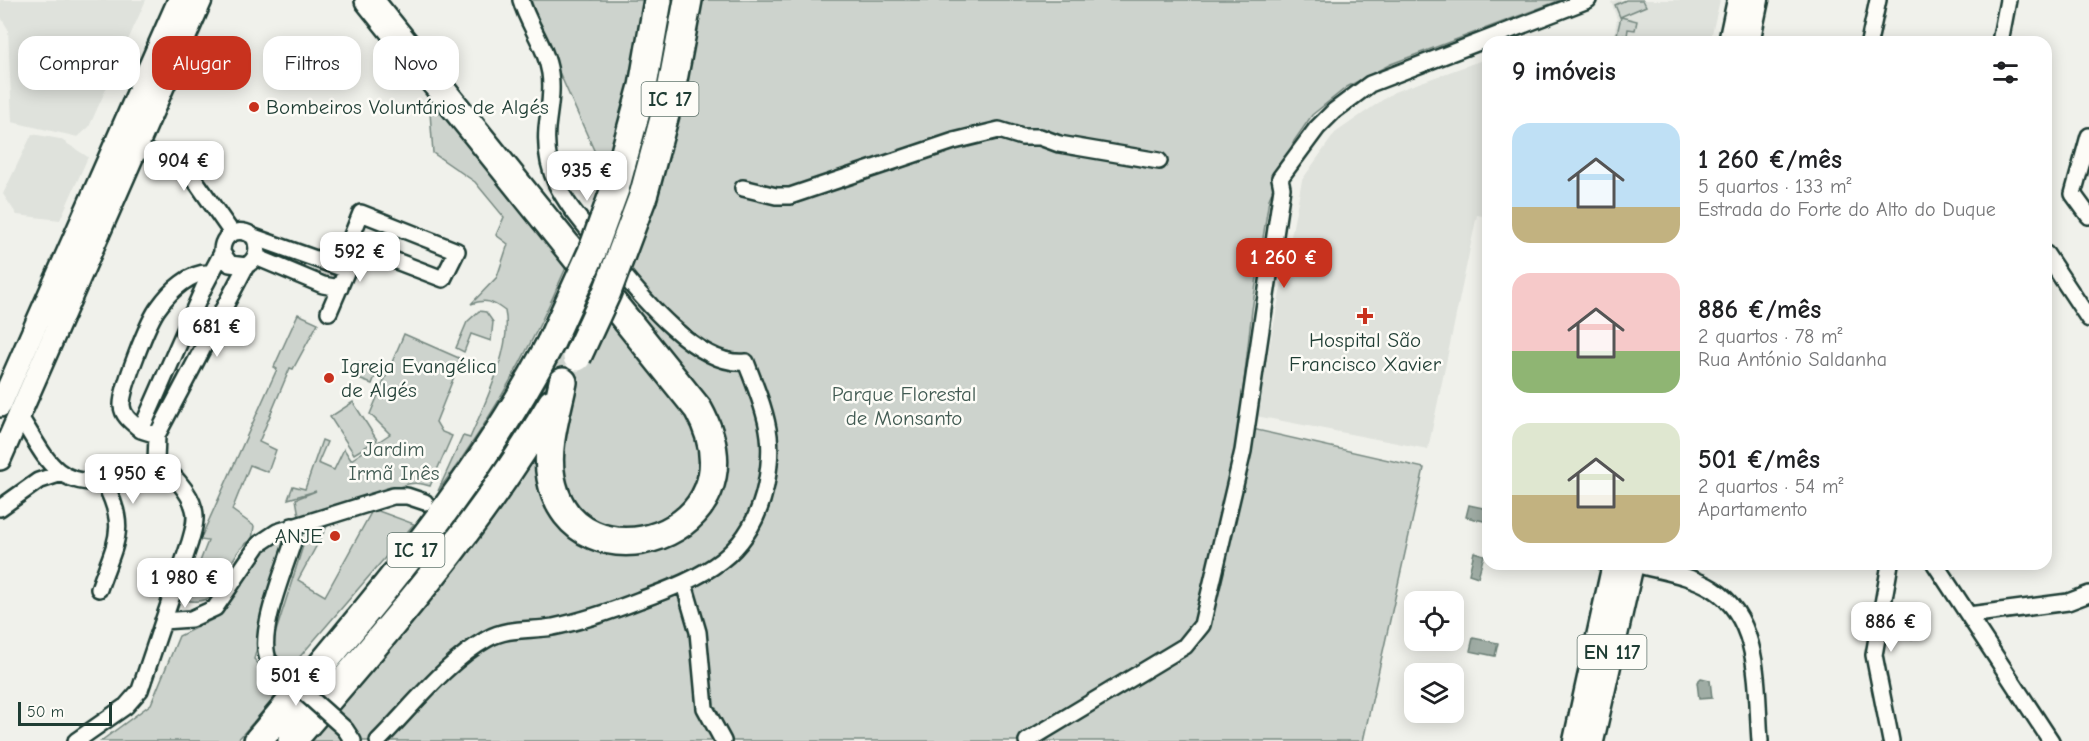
<!DOCTYPE html>
<html lang="pt">
<head>
<meta charset="utf-8">
<style>
  :root { --surface:#fff; --page:#f6f6f6; --text:#202124; --muted:#757577; --accent:#c8321e }
  body { margin:0; font-family:"Comic Neue",sans-serif; background:var(--page); color:var(--text); height:100vh; display:flex; flex-direction:column; font-size:22px; white-space:nowrap }
  * { box-sizing:border-box; margin:0 }
  p { font-size:20px; color:var(--muted) }
  .icon { flex:none; width:33px; height:33px; fill:none; stroke:currentColor; stroke-width:2; stroke-linecap:round; stroke-linejoin:round }
  .map { position:relative; flex:1; overflow:hidden }
  .side { position:absolute; left:1482px; top:36px; width:570px; height:534px; display:flex; flex-direction:column; background:var(--surface); border-radius:18px; box-shadow:0 3px 15px #0003 }
  .side>* { flex:none }
  .banner { position:absolute; left:18px; top:36px; width:570px; height:54px; display:flex; gap:12px }
  .buttons { position:absolute; left:1404px; top:591px; display:grid; gap:12px }
  .buttons a { display:grid; place-items:center; width:60px; height:60px; border-radius:12px; background:var(--surface); box-shadow:0 3px 15px #0003; font-size:30px }
  .scale { position:absolute; left:18px; bottom:15px; width:94px; box-sizing:border-box; padding-left:6px; border:3px solid #1f3d34; border-top:0; font-size:16px; line-height:21px; white-space:nowrap; color:#1f3d34; -webkit-text-stroke:4px #fdfcf7; paint-order:stroke }
  .price { position:absolute; translate:-50% -51px; padding:0 14px; border-radius:12px; background:#fff; color:#222; font-size:20px; line-height:39px; filter:drop-shadow(0 2px 3px #0008) }
  .price::after { content:''; position:absolute; left:50%; top:36px; width:18px; height:14px; margin-left:-9px; background:inherit; clip-path:polygon(0 0,100% 0,50% 100%) }
  .price.current { background:var(--accent); color:#fff }
  ul { padding:0; list-style:none }
  li { display:flex; align-items:center; gap:18px; height:150px; padding:0 30px }
  li span { display:grid; place-items:center; flex:none; width:168px; height:120px; border-radius:18px; color:#555 }
  li>.icon { margin-inline-start:auto }
  span .icon { width:72px; height:72px; fill:#fffc; stroke-width:1 }
  li b { font-size:26px }
  h2 { display:flex; justify-content:space-between; align-items:center; height:72px; padding:0 30px; font-size:26px }
  .pill { padding:0 21px; border-radius:18px; background:var(--surface); box-shadow:0 3px 15px #0003; font-size:21px; line-height:54px }
  .pill.current { background:var(--accent); color:#fff }
  .map>svg:first-child { display:block }
  .built { fill:#dfe2dc }
  .green { fill:#cdd3cd; stroke:#768880; stroke-width:1.5 }
  .water { fill:#9faca4; stroke:#6c8077; stroke-width:1.5 }
  .lines { fill:none; stroke-linecap:round; stroke-linejoin:round }
  .street-casing { stroke:#1f3d34; stroke-width:20 }
  .secondary-casing { stroke:#1f3d34; stroke-width:26 }
  .primary-casing { stroke:#1f3d34; stroke-width:27 }
  .highway-casing { stroke:#1f3d34; stroke-width:32 }
  .street { stroke:#fdfcf7; stroke-width:15 }
  .secondary { stroke:#fdfcf7; stroke-width:21 }
  .primary { stroke:#fdfcf7; stroke-width:22 }
  .highway { stroke:#fdfcf7; stroke-width:27 }
  .street-bridge-casing { stroke:#1f3d34; stroke-width:20; stroke-linecap:butt }
  .highway-bridge-casing { stroke:#1f3d34; stroke-width:32; stroke-linecap:butt }
  .street-bridge { stroke:#fdfcf7; stroke-width:15 }
  .highway-bridge { stroke:#fdfcf7; stroke-width:27 }
  .poi-dot { fill:#c8321e; stroke:#fdfcf7; stroke-width:2 }
  .labels { text-anchor:middle; dominant-baseline:central; stroke-width:5; stroke-linejoin:round; paint-order:stroke }
  .shield { fill:#fdfcf7; stroke:#62766e; stroke-width:1.5 }
  .shield-label { font-size:20px; font-weight:bold; fill:#1f3d34 }
  .poi-label { font-size:21px; fill:#1f3d34; stroke:#fdfcf7; text-anchor:start }
  .park-label { font-size:21px; fill:#425b53; stroke:#fdfcf7 }
</style>
</head>
<body>
<div class="map">
<svg width="2089" height="741" viewBox="0 0 2089 741">
  <rect width="100%" height="100%" fill="#f0f1eb"/>
  <filter id="ink" filterUnits="userSpaceOnUse"><feTurbulence type="fractalNoise" baseFrequency=".0167" numOctaves="2"/><feDisplacementMap in="SourceGraphic" scale="12" xChannelSelector="R" yChannelSelector="G"/><feConvolveMatrix kernelMatrix="1 2 1 2 8 2 1 2 1" color-interpolation-filters="sRGB"/></filter>
  <g filter="url(#ink)">
    <path class="built" d="M 0,0 L 146,0 L 89,127 L 78,137 L 12,122 L 8,29 L 0,16 Z
      M 1616,0 L 1720,0 L 1710,42 L 1613,42 L 1617,19 L 1611,2 Z
      M 1488,58 L 1488,217 L 1477,215 L 1428,449 L 1256,416 L 1302,180 L 1335,133 L 1394,92 Z
      M 32,134 L 60,139 L 88,157 L 60,220 L 17,215 L 3,194 Z"/>
    <path class="green" d="M 531,0 L 1561,0 L 1391,64 L 1347,87 L 1312,115 L 1294,141 L 1269,199 L 1252,310 L 1239,426 L 1424,468 L 1363,741 L 271,741 C 352,648 435,556 504,454 C 554,380 589,297 622,213 L 543,36 Z
      M 1626,0 L 1643,0 L 1646,6 L 1620,17 L 1615,5 Z
      M 1621,17 L 1637,21 L 1635,30 L 1628,29 L 1627,36 L 1617,34 Z
      M 428,85 L 568,263 C 533,345 492,420 438,491 L 463,436 L 470,438 C 484,405 513,347 505,311 C 493,302 486,298 471,304 L 497,277 L 508,244 L 496,235 L 504,217 L 475,182 L 433,153 Z
      M 479,311 L 486,312 L 493,322 L 491,341 L 471,334 L 464,352 L 456,348 L 467,322 Z
      M 298,314 L 318,323 L 293,369 L 290,368 L 259,442 L 276,450 L 268,472 L 250,465 L 232,510 L 254,526 L 252,540 C 220,555 232,610 185,600 L 208,541 L 200,540 L 277,369 L 274,367 Z
      M 404,334 L 461,359 L 436,422 L 442,432 L 452,436 L 430,486 C 415,481 404,483 391,492 L 299,516 L 296,499 L 316,491 L 288,499 L 293,486 L 305,489 L 322,440 L 327,442 L 318,463 L 334,470 L 344,449 L 351,460 L 390,434 L 370,414 Z
      M 359,362 L 378,369 L 372,384 L 353,377 Z
      M 353,402 L 377,440 L 354,454 L 330,417 Z
      M 373,509 L 414,524 L 291,667 L 275,655 L 273,641 L 309,527 L 331,519 L 298,580 L 325,596 Z
      M 284,537 L 285,544 L 254,659 L 282,689 L 237,741 L 101,741 L 151,704 L 179,636 L 214,619 L 256,560 L 267,548 Z"/>
    <path class="water" d="M 1469,505 L 1488,509 L 1488,522 L 1466,517 Z
      M 1474,552 L 1484,555 L 1478,577 L 1469,574 Z
      M 1897,617 L 1908,619 L 1913,629 L 1912,639 L 1903,635 L 1899,639 L 1896,634 Z
      M 1473,638 L 1498,643 L 1495,656 L 1470,651 Z
      M 1701,678 L 1710,680 L 1712,698 L 1699,699 L 1697,682 Z"/>
    <g class="lines">
      <g class="street-casing">
        <path id="street" d="M 521,0 C 528,25 546,46 550,73 C 553,92 549,109 547,128 C 543,180 568,204 598,242
          M 1869,42 L 1878,0
          M 2000,42 L 2008,0
          M 2089,136 L 2073,194 L 2089,216
          M 138,148 L 181,166 L 190,173 L 232,233
          M 743,188 L 776,196 L 790,196 L 954,141 L 999,130 L 1022,137 L 1040,137 L 1059,144 L 1159,161
          M 254,237 L 347,270
          M 2046,254 L 2089,319
          M 256,257 L 323,285 L 340,288
          M 329,312 L 347,270 L 349,243 L 361,213 L 457,251 L 443,279 L 349,243
          M 20,417 C 45,455 53,486 104,482 C 129,529 115,542 99,589
          M 141,430 C 133,423 123,417 122,406 C 121,390 149,319 159,307 C 170,291 191,271 211,273
          M 157,435 L 141,430 L 204,287 L 222,253
          M 104,482 L 156,462 L 157,435 L 246,266 C 257,259 260,249 254,237 C 239,225 221,234 222,253 L 230,264 L 246,266
          M 0,508 L 38,481 L 59,474
          M 1635,564 C 1660,571 1691,575 1713,589 C 1762,620 1756,691 1760,741
          M 1890,564 L 1874,655 L 1891,741
          M 1935,564 L 2051,741
          M 684,584 L 698,632 L 705,708 L 723,741
          M 1969,615 L 2068,602 L 2089,594
          M 163,621 L 191,619 L 215,608 L 259,544 L 277,532 L 393,496 L 407,496 L 425,502
          M 269,661 C 256,636 284,571 293,542 L 292,526
          M 345,729 L 353,741
          M 76,741 L 126,706 L 140,690 L 190,542 C 193,531 197,520 194,509 C 190,492 170,470 156,462
          M 378,741 C 411,708 447,661 487,639 C 508,627 531,631 553,627 C 582,621 612,611 640,600 C 703,577 751,557 766,485 C 769,469 771,453 769,436 C 766,411 755,386 746,362 C 699,368 641,297 614,263
          M 1027,741 L 1185,646 L 1202,625 L 1243,451 L 1282,188 L 1280,178 L 1317,128 L 1334,111 L 1370,84 L 1588,0"/>
      </g>
      <g class="secondary-casing">
        <path id="secondary" d="M 0,406 L 179,0
          M 0,459 L 201,0"/>
      </g>
      <g class="primary-casing">
        <path id="primary" d="M 1730,42 L 1739,0
          M 1748,42 L 1757,0
          M 1575,741 L 1614,564
          M 1592,741 L 1632,564"/>
      </g>
      <g class="highway-casing">
        <path id="highway" d="M 369,0 L 698,409 C 769,536 573,596 551,478 C 545,447 557,412 563,382
          M 615,189 L 643,86 L 658,0
          M 643,196 L 670,96 L 688,0
          M 258,741 C 365,613 473,491 551,342
          M 292,741 C 386,633 479,527 552,403"/>
      </g>
      <use href="#street" class="street"/>
      <use href="#secondary" class="secondary"/>
      <use href="#primary" class="primary"/>
      <use href="#highway" class="highway"/>
      <g class="street-bridge-casing">
        <path id="street-bridge" d="M 269,661 L 345,729"/>
      </g>
      <g class="highway-bridge-casing">
        <path id="highway-bridge" d="M 551,342 L 592,252 L 615,189
          M 577,357 L 607,292 L 643,196"/>
      </g>
      <use href="#street-bridge" class="street-bridge"/>
      <use href="#highway-bridge" class="highway-bridge"/>
    </g>
  </g>
  <g class="poi-dot">
    <circle cx="254" cy="107" r="6"/>
    <path d="M1362 307h6v6h6v6h-6v6h-6v-6h-6v-6h6z"/>
    <circle cx="329" cy="378" r="6"/>
    <circle cx="335" cy="536" r="6"/>
  </g>
  <g class="labels">
    <g class="shield">
      <rect x="641.5" y="82" width="57" height="34" rx="4.5"/>
      <rect x="387.5" y="533" width="57" height="34" rx="4.5"/>
      <rect x="1577.5" y="635" width="69" height="34" rx="4.5"/>
    </g>
    <g class="shield-label">
      <text x="670" y="99">IC 17</text>
      <text x="416" y="550">IC 17</text>
      <text x="1612" y="652">EN 117</text>
    </g>
    <g class="poi-label">
      <text x="266" y="107">Bombeiros Voluntários de Algés</text>
      <text x="1365" y="340" text-anchor="middle">Hospital São<tspan x="1365" dy="24">Francisco Xavier</tspan></text>
      <text x="341" y="366">Igreja Evangélica<tspan x="341" dy="24">de Algés</tspan></text>
      <text x="323" y="536" text-anchor="end">ANJE</text>
    </g>
    <g class="park-label">
      <text x="904" y="394">Parque Florestal<tspan x="904" dy="24">de Monsanto</tspan></text>
      <text x="394" y="449">Jardim<tspan x="394" dy="24">Irmã Inês</tspan></text>
    </g>
  </g>
</svg>
<div class="buttons">
<a><svg class="icon" aria-label="locate" viewBox="0 0 24 24"><circle cx="12" cy="12" r="6"/><path d="M12 2v4M12 18v4M2 12h4M18 12h4"/></svg></a>
<a><svg class="icon" aria-label="layers" viewBox="0 0 24 24"><path d="M12 4l9 5-9 5-9-5zM3 14l9 5 9-5"/></svg></a>
</div>
<div class="scale">50 m</div>
<b class="price" style="left:184px;top:192px">904 €</b>
<b class="price" style="left:587px;top:202px">935 €</b>
<b class="price" style="left:360px;top:283px">592 €</b>
<b class="price current" style="left:1284px;top:289px">1 260 €</b>
<b class="price" style="left:217px;top:358px">681 €</b>
<b class="price" style="left:133px;top:505px">1 950 €</b>
<b class="price" style="left:185px;top:609px">1 980 €</b>
<b class="price" style="left:1891px;top:653px">886 €</b>
<b class="price" style="left:296px;top:707px">501 €</b>
<div class="banner">
<a class="pill">Comprar</a>
<a class="pill current">Alugar</a>
<a class="pill">Filtros</a>
<a class="pill">Novo</a>
</div>
<section class="side">
<h2>9 imóveis<svg class="icon" aria-label="filters" viewBox="0 0 24 24"><path d="M4 7h16M4 17h16"/><circle cx="9" cy="7" r="2"/><circle cx="15" cy="17" r="2"/></svg></h2>
<ul>
<li><span style="background:linear-gradient(#bfe0f5 70%,#c2b280 0)"><svg class="icon" aria-label="home" viewBox="0 0 24 24"><path d="M3 11l9-7 9 7M6 9v11h12V9"/></svg></span><div><b>1 260 €/mês</b><p>5 quartos · 133 m²</p><p>Estrada do Forte do Alto do Duque</p></div></li>
<li><span style="background:linear-gradient(#f6c9c9 65%,#8fb573 0)"><svg class="icon" aria-label="home" viewBox="0 0 24 24"><path d="M3 11l9-7 9 7M6 9v11h12V9"/></svg></span><div><b>886 €/mês</b><p>2 quartos · 78 m²</p><p>Rua António Saldanha</p></div></li>
<li><span style="background:linear-gradient(#dfe7d0 60%,#c2b280 0)"><svg class="icon" aria-label="home" viewBox="0 0 24 24"><path d="M3 11l9-7 9 7M6 9v11h12V9"/></svg></span><div><b>501 €/mês</b><p>2 quartos · 54 m²</p><p>Apartamento</p></div></li>
</ul>
</section>
</div>
</body>
</html>
